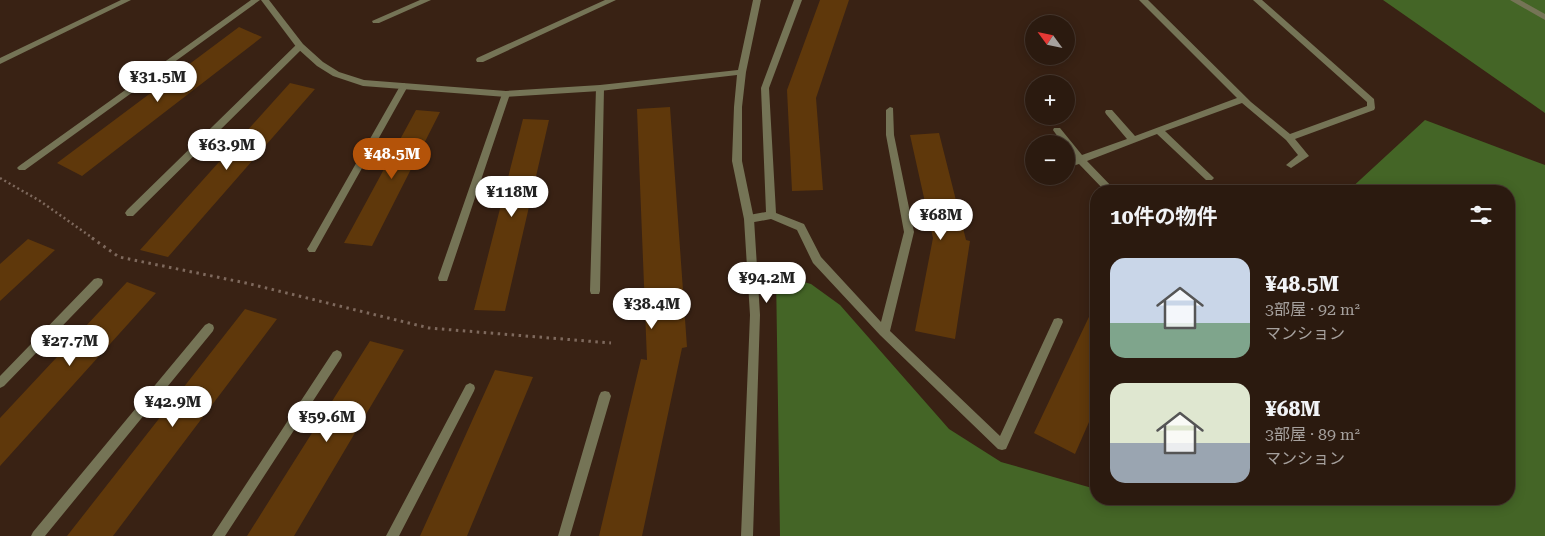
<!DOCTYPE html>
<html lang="ja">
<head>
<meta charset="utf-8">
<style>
  :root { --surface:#2b1a0f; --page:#332318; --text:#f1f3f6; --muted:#a6a19e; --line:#47382f; --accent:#b45309 }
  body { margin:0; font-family:"Roboto Serif","Noto Sans JP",serif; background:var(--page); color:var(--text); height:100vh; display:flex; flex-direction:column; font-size:19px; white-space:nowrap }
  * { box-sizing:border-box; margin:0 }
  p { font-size:16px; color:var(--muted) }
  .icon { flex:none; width:28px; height:28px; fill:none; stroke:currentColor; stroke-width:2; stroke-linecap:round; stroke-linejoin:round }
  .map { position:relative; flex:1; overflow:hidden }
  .details { position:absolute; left:1090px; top:185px; width:425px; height:320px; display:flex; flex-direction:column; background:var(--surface); border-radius:20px; box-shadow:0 2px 12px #0003,0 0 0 1px var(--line) }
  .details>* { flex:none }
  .needle { width:32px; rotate:303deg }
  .tools { position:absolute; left:1025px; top:15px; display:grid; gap:10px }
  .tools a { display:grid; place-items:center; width:50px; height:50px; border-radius:50%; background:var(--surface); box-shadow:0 2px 12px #0003,0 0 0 1px var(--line); font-size:25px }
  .price { position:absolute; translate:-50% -42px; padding:0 11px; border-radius:18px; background:#fff; color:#222; font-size:16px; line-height:32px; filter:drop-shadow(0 1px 2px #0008) }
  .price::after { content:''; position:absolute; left:50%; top:30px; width:15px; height:11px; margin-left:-8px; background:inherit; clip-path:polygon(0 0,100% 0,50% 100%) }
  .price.on { background:var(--accent); color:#fff }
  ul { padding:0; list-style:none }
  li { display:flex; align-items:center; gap:15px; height:125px; padding:0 20px }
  li span { display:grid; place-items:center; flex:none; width:140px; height:100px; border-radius:15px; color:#555 }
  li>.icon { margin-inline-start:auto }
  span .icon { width:60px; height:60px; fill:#fffc; stroke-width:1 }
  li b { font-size:21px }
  h2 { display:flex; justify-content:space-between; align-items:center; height:60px; padding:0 20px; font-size:21px }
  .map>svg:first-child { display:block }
  .forest { fill:#446526 }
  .building { fill:#5f380b }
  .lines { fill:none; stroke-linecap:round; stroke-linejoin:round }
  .path-far1 { stroke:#7e695d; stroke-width:2.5; stroke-dasharray:2 3; stroke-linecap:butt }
  .path { stroke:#7e695d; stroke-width:3; stroke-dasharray:2.5 4.5; stroke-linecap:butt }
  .lane { fill:#757456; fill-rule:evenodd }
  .street { fill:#757456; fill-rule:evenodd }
</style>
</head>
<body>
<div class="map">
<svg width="1545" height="536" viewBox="0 0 1545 536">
  <rect width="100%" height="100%" fill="#392214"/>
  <path class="forest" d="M 1383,0 L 1545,0 L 1545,113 Z
    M 1425,120 L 1545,165 L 1545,536 L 780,536 L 776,274 L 811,284 L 840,305 L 949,429 L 1001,462 L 1092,488 L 1096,481 L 1096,499 L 1509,499 L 1509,191 L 1348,191 Z"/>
  <path class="building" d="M 820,0 L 849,0 L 816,98 L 823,190 L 792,191 L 787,90 Z
    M 239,27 L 262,37 L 82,176 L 57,163 Z
    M 290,83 L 315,89 L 168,257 L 140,250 Z
    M 670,107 L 687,347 L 682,348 L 642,536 L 599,536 L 641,359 L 647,360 L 637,109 Z
    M 416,110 L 440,112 L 372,246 L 344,243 Z
    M 523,119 L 549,120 L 505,311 L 474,310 Z
    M 939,133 L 966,240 L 970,241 L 955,339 L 915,331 L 933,238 L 910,135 Z
    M 28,239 L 55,250 L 0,301 L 0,264 Z
    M 127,282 L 156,293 L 0,466 L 0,418 Z
    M 1096,302 L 1096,406 L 1075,454 L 1034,433 Z
    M 245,309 L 277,319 L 113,536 L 67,536 Z
    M 370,341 L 404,350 L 294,536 L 247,536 Z
    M 495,370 L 533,377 L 467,536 L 420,536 Z"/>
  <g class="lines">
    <path class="path-far1" d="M 0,178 L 40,201 L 94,239"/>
    <path class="path" d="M 92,238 L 119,257 L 246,283 L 429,328 L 611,343"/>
    <path class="lane" d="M 121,0 L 131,0 L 0,64 L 0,58 Z
      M 251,0 L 260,0 L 25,170 L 19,170 L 17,168 L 19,166 Z
      M 420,0 L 431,0 L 379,23 L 373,23 L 372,21 Z
      M 605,0 L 616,0 L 483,62 L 477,62 L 476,60 L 477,58 Z
      M 794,0 L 802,0 L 769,88 L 776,213 L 804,224 L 821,257 L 881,322 L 904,232 L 886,135 L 886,110 L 890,107 L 893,108 L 894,135 L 914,232 L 890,331 L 1000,436 L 1054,319 L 1058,318 L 1062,319 L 1063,322 L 1006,449 L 1002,450 L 998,449 L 880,335 L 813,263 L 797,230 L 771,219 L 749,223 L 744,219 L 749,215 L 766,212 L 761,88 Z
      M 1139,0 L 1148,0 L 1251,102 L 1290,134 L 1367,106 L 1367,102 L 1253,0 L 1262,0 L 1374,99 L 1375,108 L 1374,110 L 1295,139 L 1309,156 L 1291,168 L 1286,165 L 1298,155 L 1286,140 L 1242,103 L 1165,131 L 1212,176 L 1214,178 L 1212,180 L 1206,180 L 1157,134 L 1087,161 L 1116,191 L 1105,191 L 1079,164 L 1066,168 L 1066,161 L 1074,158 L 1066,148 L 1066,144 L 1063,144 L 1053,130 L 1054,128 L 1060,128 L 1082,155 L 1127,139 L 1106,114 L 1105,112 L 1106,110 L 1112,110 L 1135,136 L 1237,98 Z
      M 300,43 L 304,46 L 303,48 L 133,216 L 127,216 L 125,213 L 127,210 L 297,44 Z
      M 404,83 L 408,86 L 315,252 L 309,252 L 307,249 L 309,246 L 400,86 Z
      M 600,85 L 604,88 L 600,291 L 599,294 L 591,294 L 590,291 L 596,88 Z
      M 506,91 L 510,94 L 448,278 L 447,281 L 439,281 L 438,278 L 502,94 Z
      M 98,278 L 102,279 L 103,282 L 102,285 L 4,386 L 0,388 L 0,376 L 94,279 Z
      M 209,323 L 213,325 L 214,328 L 213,331 L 45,536 L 31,536 L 33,532 L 205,325 Z
      M 337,350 L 341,352 L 342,355 L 341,358 L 225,536 L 212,536 L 333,352 Z
      M 470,383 L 474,385 L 475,388 L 474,391 L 399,536 L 386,536 L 466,385 Z
      M 605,391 L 609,392 L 611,396 L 570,536 L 558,536 L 599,396 L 601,392 Z"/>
    <path class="street" d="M 261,0 L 269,0 L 303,44 L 323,62 L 339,72 L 364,80 L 506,91 L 600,85 L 738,70 L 753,0 L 761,0 L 746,72 L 742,107 L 742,161 L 754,219 L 760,315 L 753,536 L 741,536 L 750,315 L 744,219 L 732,161 L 734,107 L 737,75 L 600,91 L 506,97 L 363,86 L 333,76 L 317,66 L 297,48 Z
      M 1510,0 L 1520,0 L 1545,14 L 1545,20 Z"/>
  </g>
</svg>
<div class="tools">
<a><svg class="needle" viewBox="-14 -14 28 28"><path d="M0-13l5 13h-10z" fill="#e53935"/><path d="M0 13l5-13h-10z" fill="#a6a19e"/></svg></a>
<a>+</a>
<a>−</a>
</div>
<b class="price" style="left:158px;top:103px">¥31.5M</b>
<b class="price" style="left:227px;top:171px">¥63.9M</b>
<b class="price on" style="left:392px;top:180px">¥48.5M</b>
<b class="price" style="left:512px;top:218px">¥118M</b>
<b class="price" style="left:941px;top:241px">¥68M</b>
<b class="price" style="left:767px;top:304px">¥94.2M</b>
<b class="price" style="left:652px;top:330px">¥38.4M</b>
<b class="price" style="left:70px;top:367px">¥27.7M</b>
<b class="price" style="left:173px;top:428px">¥42.9M</b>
<b class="price" style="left:327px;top:443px">¥59.6M</b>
<section class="details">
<h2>10件の物件<svg class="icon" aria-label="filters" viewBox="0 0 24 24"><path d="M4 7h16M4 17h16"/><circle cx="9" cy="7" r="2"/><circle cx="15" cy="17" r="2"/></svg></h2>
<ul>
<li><span style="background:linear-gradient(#c9d6e8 65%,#7fa58c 0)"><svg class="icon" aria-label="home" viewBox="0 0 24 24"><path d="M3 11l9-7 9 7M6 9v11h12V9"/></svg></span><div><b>¥48.5M</b><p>3部屋 · 92 m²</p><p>マンション</p></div></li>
<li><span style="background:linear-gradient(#dfe7d0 60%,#9aa5b1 0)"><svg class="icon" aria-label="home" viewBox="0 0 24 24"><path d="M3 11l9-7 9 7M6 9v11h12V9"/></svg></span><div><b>¥68M</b><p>3部屋 · 89 m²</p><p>マンション</p></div></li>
</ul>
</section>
</div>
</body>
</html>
